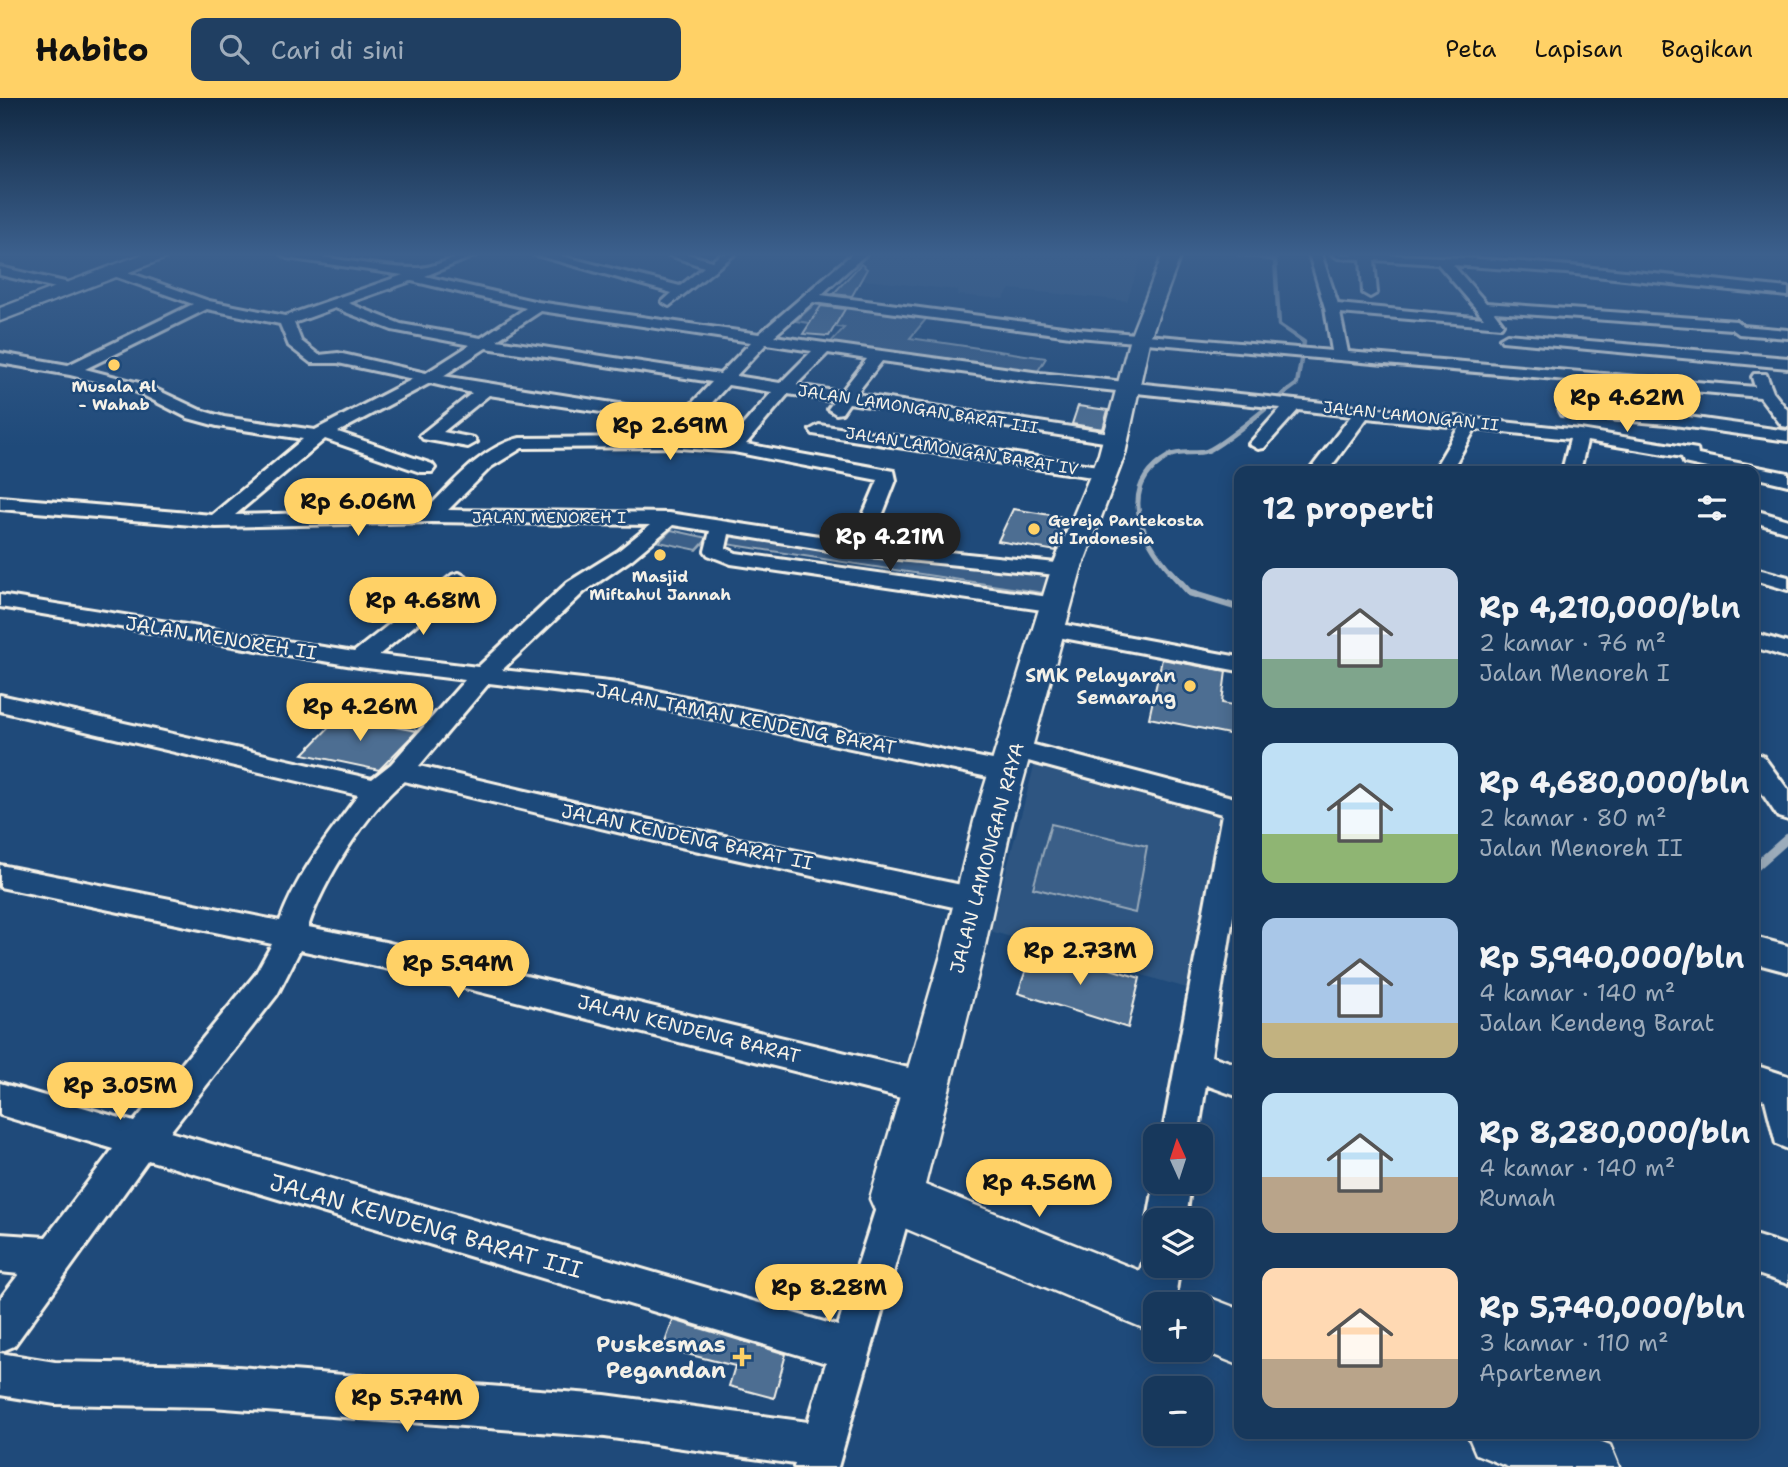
<!DOCTYPE html>
<html lang="id">
<head>
<meta charset="utf-8">
<style>
  :root { --surface:#17385c; --page:#203f62; --text:#f1f3f6; --muted:#9eacbb; --line:#365272; --accent:#ffd166 }
  body { margin:0; font-family:"Shantell Sans",sans-serif; background:var(--page); color:var(--text); height:100vh; display:flex; flex-direction:column; font-size:26px; white-space:nowrap }
  * { box-sizing:border-box; margin:0 }
  p { font-size:23px; color:var(--muted) }
  .icon { flex:none; width:38px; height:38px; fill:none; stroke:currentColor; stroke-width:2; stroke-linecap:round; stroke-linejoin:round }
  .map { position:relative; flex:1; overflow:hidden }
  .panel { position:absolute; left:1234px; top:368px; width:525px; height:973px; display:flex; flex-direction:column; background:var(--surface); border-radius:14px; box-shadow:0 4px 18px #0003,0 0 0 2px var(--line) }
  .panel>* { flex:none }
  .needle { width:46px; rotate:357deg }
  .fabs { position:absolute; left:1143px; top:1026px; display:grid; gap:14px }
  .fabs a { display:grid; place-items:center; width:70px; height:70px; border-radius:14px; background:var(--surface); box-shadow:0 4px 18px #0003,0 0 0 2px var(--line); font-size:35px }
  .price { position:absolute; translate:-50% -60px; padding:0 16px; border-radius:24px; background:var(--accent); color:#111; font-size:23px; line-height:46px; filter:drop-shadow(0 2px 4px #0008) }
  .price::after { content:''; position:absolute; left:50%; top:42px; width:21px; height:16px; margin-left:-10px; background:inherit; clip-path:polygon(0 0,100% 0,50% 100%) }
  .price.on { background:#222; color:#fff }
  ul { padding:0; list-style:none }
  li { display:flex; align-items:center; gap:21px; height:175px; padding:0 28px }
  li span { display:grid; place-items:center; flex:none; width:196px; height:140px; border-radius:14px; color:#555 }
  li>.icon { margin-inline-start:auto }
  span .icon { width:84px; height:84px; fill:#fffc; stroke-width:1 }
  li b { font-size:30px }
  h2 { display:flex; justify-content:space-between; align-items:center; height:84px; padding:0 28px; font-size:30px }
  header { display:flex; align-items:center; gap:42px; box-sizing:border-box; height:98px; padding:0 35px; background:var(--accent); color:#111 }
  header strong { font-size:33px }
  nav { display:flex; gap:38px; margin-inline-start:auto; font-size:24px }
  .search { width:490px; height:63px; background:var(--page); display:flex; align-items:center; gap:18px; box-sizing:border-box; padding:0 24px; border-radius:14px; color:var(--muted); font-size:26px }
  .map>svg:first-child { display:block }
  .built { fill:#2d5581 }
  .green { fill:#3a5f88; stroke:#97a8b8; stroke-width:2 }
  .lines { fill:none; stroke-linecap:round; stroke-linejoin:round }
  .stream-far3 { stroke:#9cacbb; stroke-width:4.5 }
  .stream-far2 { stroke:#9cacbb; stroke-width:5 }
  .stream-far1 { stroke:#9cacbb; stroke-width:7 }
  .stream { stroke:#9cacbb; stroke-width:9 }
  .building { fill:#4d6e92; stroke:#f4f1e8; stroke-width:2 }
  .street-casing { stroke:#f4f1e8; stroke-width:6 }
  .secondary-casing { stroke:#f4f1e8; stroke-width:5 }
  .street { fill:#1f4a7a; fill-rule:evenodd }
  .secondary { fill:#1f4a7a; fill-rule:evenodd }
  .poi-dot { fill:#ffd166; stroke:#1f4a7a; stroke-width:2.5 }
  .labels { text-anchor:middle; dominant-baseline:central; stroke-width:5; stroke-linejoin:round; paint-order:stroke }
  .far-poi-label { font-size:16px; font-weight:bold; fill:#f4f1e8; stroke:#1f4a7a }
  .far-street-label { font-size:16px; fill:#f4f1e8; stroke:#1f4a7a }
  .street-label { font-size:19px; fill:#f4f1e8; stroke:#1f4a7a }
  .poi-label { font-size:19px; font-weight:bold; fill:#f4f1e8; stroke:#1f4a7a; text-anchor:end }
  .near-street-label { font-size:23px; fill:#f4f1e8; stroke:#1f4a7a }
  .near-poi-label { font-size:23px; font-weight:bold; fill:#f4f1e8; stroke:#1f4a7a; text-anchor:end }
</style>
</head>
<body>
<header>
<strong>Habito</strong>
<div class="search"><svg class="icon" aria-label="search" viewBox="0 0 24 24"><circle cx="10" cy="10" r="6"/><path d="M15 15l6 6"/></svg>Cari di sini</div>
<nav><a>Peta</a><a>Lapisan</a><a>Bagikan</a></nav>
</header>
<div class="map">
<svg width="1788" height="1369" viewBox="0 0 1788 1369">
  <rect width="100%" height="100%" fill="#1f4a7a"/>
  <filter id="ink" filterUnits="userSpaceOnUse"><feTurbulence type="fractalNoise" baseFrequency=".0143" numOctaves="2"/><feDisplacementMap in="SourceGraphic" scale="14" xChannelSelector="R" yChannelSelector="G"/><feConvolveMatrix kernelMatrix="1 2 1 2 8 2 1 2 1" color-interpolation-filters="sRGB"/></filter>
  <g filter="url(#ink)">
    <path class="built" d="M 871,156 L 1143,156 L 1127,203 L 1010,191 L 1003,201 L 957,197 L 958,192 L 845,180 Z
      M 1036,661 L 1230,711 L 1197,893 L 990,833 Z"/>
    <path class="green" d="M 817,204 L 927,220 L 910,240 L 1046,260 L 1036,276 L 830,245 L 844,230 L 796,223 Z
      M 671,432 L 708,440 L 697,452 L 659,444 Z
      M 734,434 L 1053,473 L 1044,495 L 727,446 Z
      M 1051,726 L 1147,748 L 1135,815 L 1033,790 Z"/>
    <g class="lines">
      <path class="stream-far3" d="M 1238,156 L 1275,162 L 1279,227 L 1304,244 L 1297,286 L 1282,297"/>
      <path class="stream-far2" d="M 1173,476 C 1140,439 1116,389 1169,358 C 1180,352 1195,357 1207,353 C 1223,347 1268,308 1285,295"/>
      <path class="stream-far1" d="M 1171,474 L 1190,495 L 1239,510"/>
      <path class="stream" d="M 1754,770 L 1788,740"/>
    </g>
    <path class="building" d="M 861,166 L 867,171 L 852,198 L 833,196 Z
      M 821,208 L 845,211 L 829,238 L 803,236 Z
      M 1078,308 L 1108,312 L 1103,331 L 1072,326 Z
      M 1013,411 L 1069,420 L 1056,453 L 998,443 Z
      M 1162,561 L 1226,573 L 1222,605 L 1239,608 L 1239,638 L 1149,620 Z
      M 339,619 L 417,633 L 379,672 L 303,656 Z
      M 1034,848 L 1140,880 L 1128,930 L 1018,895 Z
      M 673,1222 L 786,1256 L 774,1300 L 729,1288 L 735,1268 L 663,1250 Z"/>
    <g class="lines">
      <g class="street-casing">
        <path id="street" d="M 281,156 C 327,156 371,170 416,170 C 435,171 455,156 479,156 L 425,178 L 538,204 L 759,236 L 852,156 L 866,156 L 821,197 L 1078,231 L 1332,253 L 1325,210 L 1309,156 L 1321,156 L 1338,206 L 1484,220 L 1438,166 L 1374,162 L 1377,195 L 1370,199 L 1363,195 L 1361,161 L 1338,160 L 1332,156 C 1484,156 1636,174 1788,190 L 1788,198 L 1566,175 L 1453,167 L 1486,205 L 1736,223 L 1743,228 L 1788,232 L 1788,240 L 1739,236 L 1732,231 L 1494,214 L 1503,226 L 1501,229 L 1340,215 L 1348,254 L 1755,289 L 1752,279 L 1754,276 L 1766,276 L 1773,294 L 1788,313 L 1788,329 L 1782,328 L 1760,299 L 1078,239 L 813,204 L 774,238 L 1040,275 L 1580,332 L 1697,351 L 1698,357 L 1788,375 L 1788,387 L 1754,379 L 1754,373 L 1720,373 L 1684,365 L 1682,359 L 1587,343 L 1580,373 L 1562,373 L 1570,341 L 1475,331 L 1451,373 L 1433,373 L 1459,329 L 1367,320 L 1328,373 L 1309,373 L 1351,318 L 1298,312 L 1264,350 L 1258,351 L 1249,346 L 1281,310 L 1040,285 L 882,263 L 856,296 L 1117,336 L 1126,341 L 1117,346 L 849,305 L 842,315 L 836,316 L 828,311 L 834,303 L 788,296 L 746,346 L 894,373 L 896,382 L 871,446 L 1066,466 L 1076,472 L 1066,478 L 859,457 L 729,436 L 726,450 L 736,455 L 1056,500 L 1067,507 L 1064,512 L 1056,514 L 731,466 L 708,457 L 705,453 L 710,433 L 673,427 L 632,461 L 584,494 L 502,572 L 618,585 L 1007,665 L 1016,667 L 1020,674 L 1016,681 L 1007,683 L 618,601 L 489,585 L 419,668 L 676,728 L 976,790 L 986,794 L 991,802 L 986,810 L 976,814 L 676,748 L 404,683 C 367,713 323,783 308,829 L 385,844 L 925,974 L 937,979 L 942,990 L 937,1001 L 925,1006 L 385,870 L 300,852 L 277,897 L 170,1034 L 838,1228 L 883,1088 L 896,1083 L 909,1088 L 914,1101 L 838,1369 L 794,1369 L 795,1366 L 605,1339 L 212,1309 L 55,1306 L 0,1297 L 0,1255 L 55,1264 L 212,1267 L 605,1297 L 808,1324 L 826,1265 L 148,1062 L 14,1248 L 0,1254 L 0,1201 L 19,1176 L 0,1174 L 0,1136 L 46,1139 L 113,1051 L 0,1017 L 0,985 L 134,1024 L 255,877 L 272,846 L 0,789 L 0,767 L 280,823 C 297,776 329,737 358,697 L 0,613 L 0,597 L 372,681 L 391,666 L 465,582 L 359,569 L 0,509 L 0,497 L 354,554 L 452,477 L 459,475 L 470,481 L 466,485 L 379,557 L 478,569 L 568,484 L 618,453 L 650,427 L 431,424 L 216,429 L 0,411 L 0,399 L 212,417 L 303,341 L 217,328 L 188,320 L 135,293 L 70,277 L 0,265 L 0,255 L 68,267 L 193,206 L 111,177 L 109,174 L 116,170 L 209,203 L 285,218 L 403,177 L 287,160 ZM 411,183 L 412,183 L 526,210 L 481,240 L 401,226 L 348,205 ZM 335,210 L 392,232 L 470,247 L 426,275 L 338,255 L 319,257 L 301,243 L 294,225 ZM 207,211 L 280,226 L 289,248 L 311,265 L 338,265 L 413,281 L 315,332 L 224,319 L 200,312 L 147,287 L 85,271 ZM 541,213 L 751,244 L 720,276 L 497,242 ZM 766,246 L 812,253 L 780,285 L 736,278 ZM 486,250 L 712,284 L 682,316 L 443,278 ZM 828,255 L 867,261 L 841,294 L 796,287 ZM 430,285 L 472,295 L 420,337 L 423,341 L 468,349 L 477,344 L 474,340 L 443,334 L 489,297 L 674,325 L 666,334 L 675,339 L 681,338 L 728,287 L 772,294 L 729,343 L 667,339 L 520,340 C 481,349 453,385 426,412 L 235,417 L 325,341 L 420,374 L 432,374 L 435,370 L 432,366 L 338,334 ZM 667,349 L 734,354 L 878,382 L 852,443 L 669,415 L 448,412 L 491,369 L 522,350 Z
          M 533,156 L 554,156 L 680,188 L 704,169 L 666,156 L 687,156 L 712,163 L 721,156 L 735,156 L 669,208 L 662,204 L 672,195 Z
          M 0,169 L 78,187 L 80,190 L 73,194 L 0,177 Z
          M 1507,236 L 1788,260 L 1788,270 L 1502,243 L 1500,240 Z
          M 1567,308 L 1667,316 L 1788,333 L 1788,343 L 1667,326 L 1561,317 L 1559,313 Z
          M 819,327 L 1105,369 L 1114,375 L 1105,381 L 813,336 L 810,332 Z
          M 1754,412 L 1788,422 L 1788,434 L 1754,424 Z
          M 1754,470 L 1788,479 L 1788,492 L 1754,482 Z
          M 1050,524 L 1239,559 L 1239,573 L 1042,536 L 1039,531 Z
          M 1754,535 L 1788,545 L 1788,560 L 1754,549 Z
          M 1015,642 L 1239,701 L 1239,781 L 1211,958 L 1239,967 L 1239,999 L 1206,987 L 1198,1038 L 1162,1038 L 1222,716 L 1006,657 L 1002,651 L 1006,645 Z
          M 1754,655 L 1763,658 L 1788,692 L 1788,722 L 1778,719 L 1754,683 Z
          M 1754,839 L 1788,848 L 1788,874 L 1754,865 Z
          M 1754,967 L 1788,978 L 1788,1051 L 1776,1046 L 1765,1002 L 1754,999 Z
          M 1155,1083 L 1191,1083 L 1186,1122 L 1155,1122 L 1155,1136 L 1148,1122 Z
          M 1754,1137 L 1788,1148 L 1788,1186 L 1754,1175 Z
          M 1155,1150 L 1155,1167 L 1180,1167 L 1174,1206 L 1155,1206 L 1154,1227 L 1140,1221 C 1131,1200 1139,1174 1147,1153 Z"/>
      </g>
      <g class="secondary-casing">
        <path id="secondary" d="M 143,156 L 169,156 L 166,160 L 0,223 L 0,210 Z
          M 1163,156 L 1181,156 L 1150,240 L 1125,356 L 1081,472 L 1013,719 L 983,857 L 925,1087 L 1175,1187 L 1181,1204 L 1200,1196 L 1239,1211 L 1239,1267 L 1198,1251 L 1200,1206 L 1155,1206 L 1155,1235 L 878,1119 L 870,1101 L 941,857 L 975,719 L 1051,472 L 1099,356 L 1130,240 Z
          M 1467,1335 L 1579,1335 L 1610,1347 L 1619,1369 L 1508,1369 L 1476,1356 Z"/>
      </g>
      <use href="#street" class="street"/>
      <use href="#secondary" class="secondary"/>
    </g>
  </g>
  <linearGradient id="sky" x2="0" y2="1"><stop stop-color="#112943"/><stop offset="0.45" stop-color="#3c608d"/><stop offset="1" stop-color="#3c608d" stop-opacity="0"/></linearGradient>
  <rect width="1788" height="348" fill="url(#sky)"/>
  <g class="poi-dot">
    <circle cx="114" cy="267" r="7"/>
    <circle cx="1034" cy="431" r="7"/>
    <circle cx="660" cy="457" r="7"/>
    <circle cx="1190" cy="588" r="7"/>
    <path d="M738.5 1248.5h7v7h7v7h-7v7h-7v-7h-7v-7h7z"/>
  </g>
  <g class="labels">
    <g class="far-poi-label">
      <text x="114" y="288">Musala Al<tspan x="114" dy="18">- Wahab</tspan></text>
      <text x="1048" y="422" text-anchor="start">Gereja Pantekosta<tspan x="1048" dy="18">di Indonesia</tspan></text>
      <text x="660" y="478">Masjid<tspan x="660" dy="18">Miftahul Jannah</tspan></text>
    </g>
    <g class="far-street-label">
      <text transform="translate(918 311) rotate(9)">JALAN LAMONGAN BARAT III</text>
      <text transform="translate(1411 318) rotate(6)">JALAN LAMONGAN II</text>
      <text transform="translate(962 353) rotate(9)">JALAN LAMONGAN BARAT IV</text>
      <text x="549" y="419">JALAN MENOREH I</text>
    </g>
    <g class="street-label">
      <text transform="translate(221 540) rotate(9)">JALAN MENOREH II</text>
      <text transform="translate(746 621) rotate(11)">JALAN TAMAN KENDENG BARAT</text>
      <text transform="translate(687 739) rotate(12)">JALAN KENDENG BARAT II</text>
      <text transform="translate(987 760) rotate(-75)">JALAN LAMONGAN RAYA</text>
      <text transform="translate(689 931) rotate(14)">JALAN KENDENG BARAT</text>
    </g>
    <g class="poi-label">
      <text x="1176" y="577">SMK Pelayaran<tspan x="1176" dy="22">Semarang</tspan></text>
    </g>
    <g class="near-street-label">
      <text transform="translate(426 1128) rotate(16)">JALAN KENDENG BARAT III</text>
    </g>
    <g class="near-poi-label">
      <text x="726" y="1246">Puskesmas<tspan x="726" dy="26">Pegandan</tspan></text>
    </g>
  </g>
</svg>
<div class="fabs">
<a><svg class="needle" viewBox="-14 -14 28 28"><path d="M0-13l5 13h-10z" fill="#e53935"/><path d="M0 13l5-13h-10z" fill="#9eacbb"/></svg></a>
<a><svg class="icon" aria-label="layers" viewBox="0 0 24 24"><path d="M12 4l9 5-9 5-9-5zM3 14l9 5 9-5"/></svg></a>
<a>+</a>
<a>−</a>
</div>
<b class="price" style="left:1627px;top:336px">Rp 4.62M</b>
<b class="price" style="left:670px;top:364px">Rp 2.69M</b>
<b class="price" style="left:358px;top:440px">Rp 6.06M</b>
<b class="price on" style="left:890px;top:475px">Rp 4.21M</b>
<b class="price" style="left:423px;top:539px">Rp 4.68M</b>
<b class="price" style="left:360px;top:645px">Rp 4.26M</b>
<b class="price" style="left:1080px;top:889px">Rp 2.73M</b>
<b class="price" style="left:458px;top:902px">Rp 5.94M</b>
<b class="price" style="left:120px;top:1024px">Rp 3.05M</b>
<b class="price" style="left:1039px;top:1121px">Rp 4.56M</b>
<b class="price" style="left:829px;top:1226px">Rp 8.28M</b>
<b class="price" style="left:407px;top:1336px">Rp 5.74M</b>
<section class="panel">
<h2>12 properti<svg class="icon" aria-label="filters" viewBox="0 0 24 24"><path d="M4 7h16M4 17h16"/><circle cx="9" cy="7" r="2"/><circle cx="15" cy="17" r="2"/></svg></h2>
<ul>
<li><span style="background:linear-gradient(#c9d6e8 65%,#7fa58c 0)"><svg class="icon" aria-label="home" viewBox="0 0 24 24"><path d="M3 11l9-7 9 7M6 9v11h12V9"/></svg></span><div><b>Rp 4,210,000/bln</b><p>2 kamar · 76 m²</p><p>Jalan Menoreh I</p></div></li>
<li><span style="background:linear-gradient(#bfe0f5 65%,#8fb573 0)"><svg class="icon" aria-label="home" viewBox="0 0 24 24"><path d="M3 11l9-7 9 7M6 9v11h12V9"/></svg></span><div><b>Rp 4,680,000/bln</b><p>2 kamar · 80 m²</p><p>Jalan Menoreh II</p></div></li>
<li><span style="background:linear-gradient(#a9c7e8 75%,#c2b280 0)"><svg class="icon" aria-label="home" viewBox="0 0 24 24"><path d="M3 11l9-7 9 7M6 9v11h12V9"/></svg></span><div><b>Rp 5,940,000/bln</b><p>4 kamar · 140 m²</p><p>Jalan Kendeng Barat</p></div></li>
<li><span style="background:linear-gradient(#bfe0f5 60%,#b9a48a 0)"><svg class="icon" aria-label="home" viewBox="0 0 24 24"><path d="M3 11l9-7 9 7M6 9v11h12V9"/></svg></span><div><b>Rp 8,280,000/bln</b><p>4 kamar · 140 m²</p><p>Rumah</p></div></li>
<li><span style="background:linear-gradient(#ffd9b3 65%,#b9a48a 0)"><svg class="icon" aria-label="home" viewBox="0 0 24 24"><path d="M3 11l9-7 9 7M6 9v11h12V9"/></svg></span><div><b>Rp 5,740,000/bln</b><p>3 kamar · 110 m²</p><p>Apartemen</p></div></li>
</ul>
</section>
</div>
</body>
</html>
